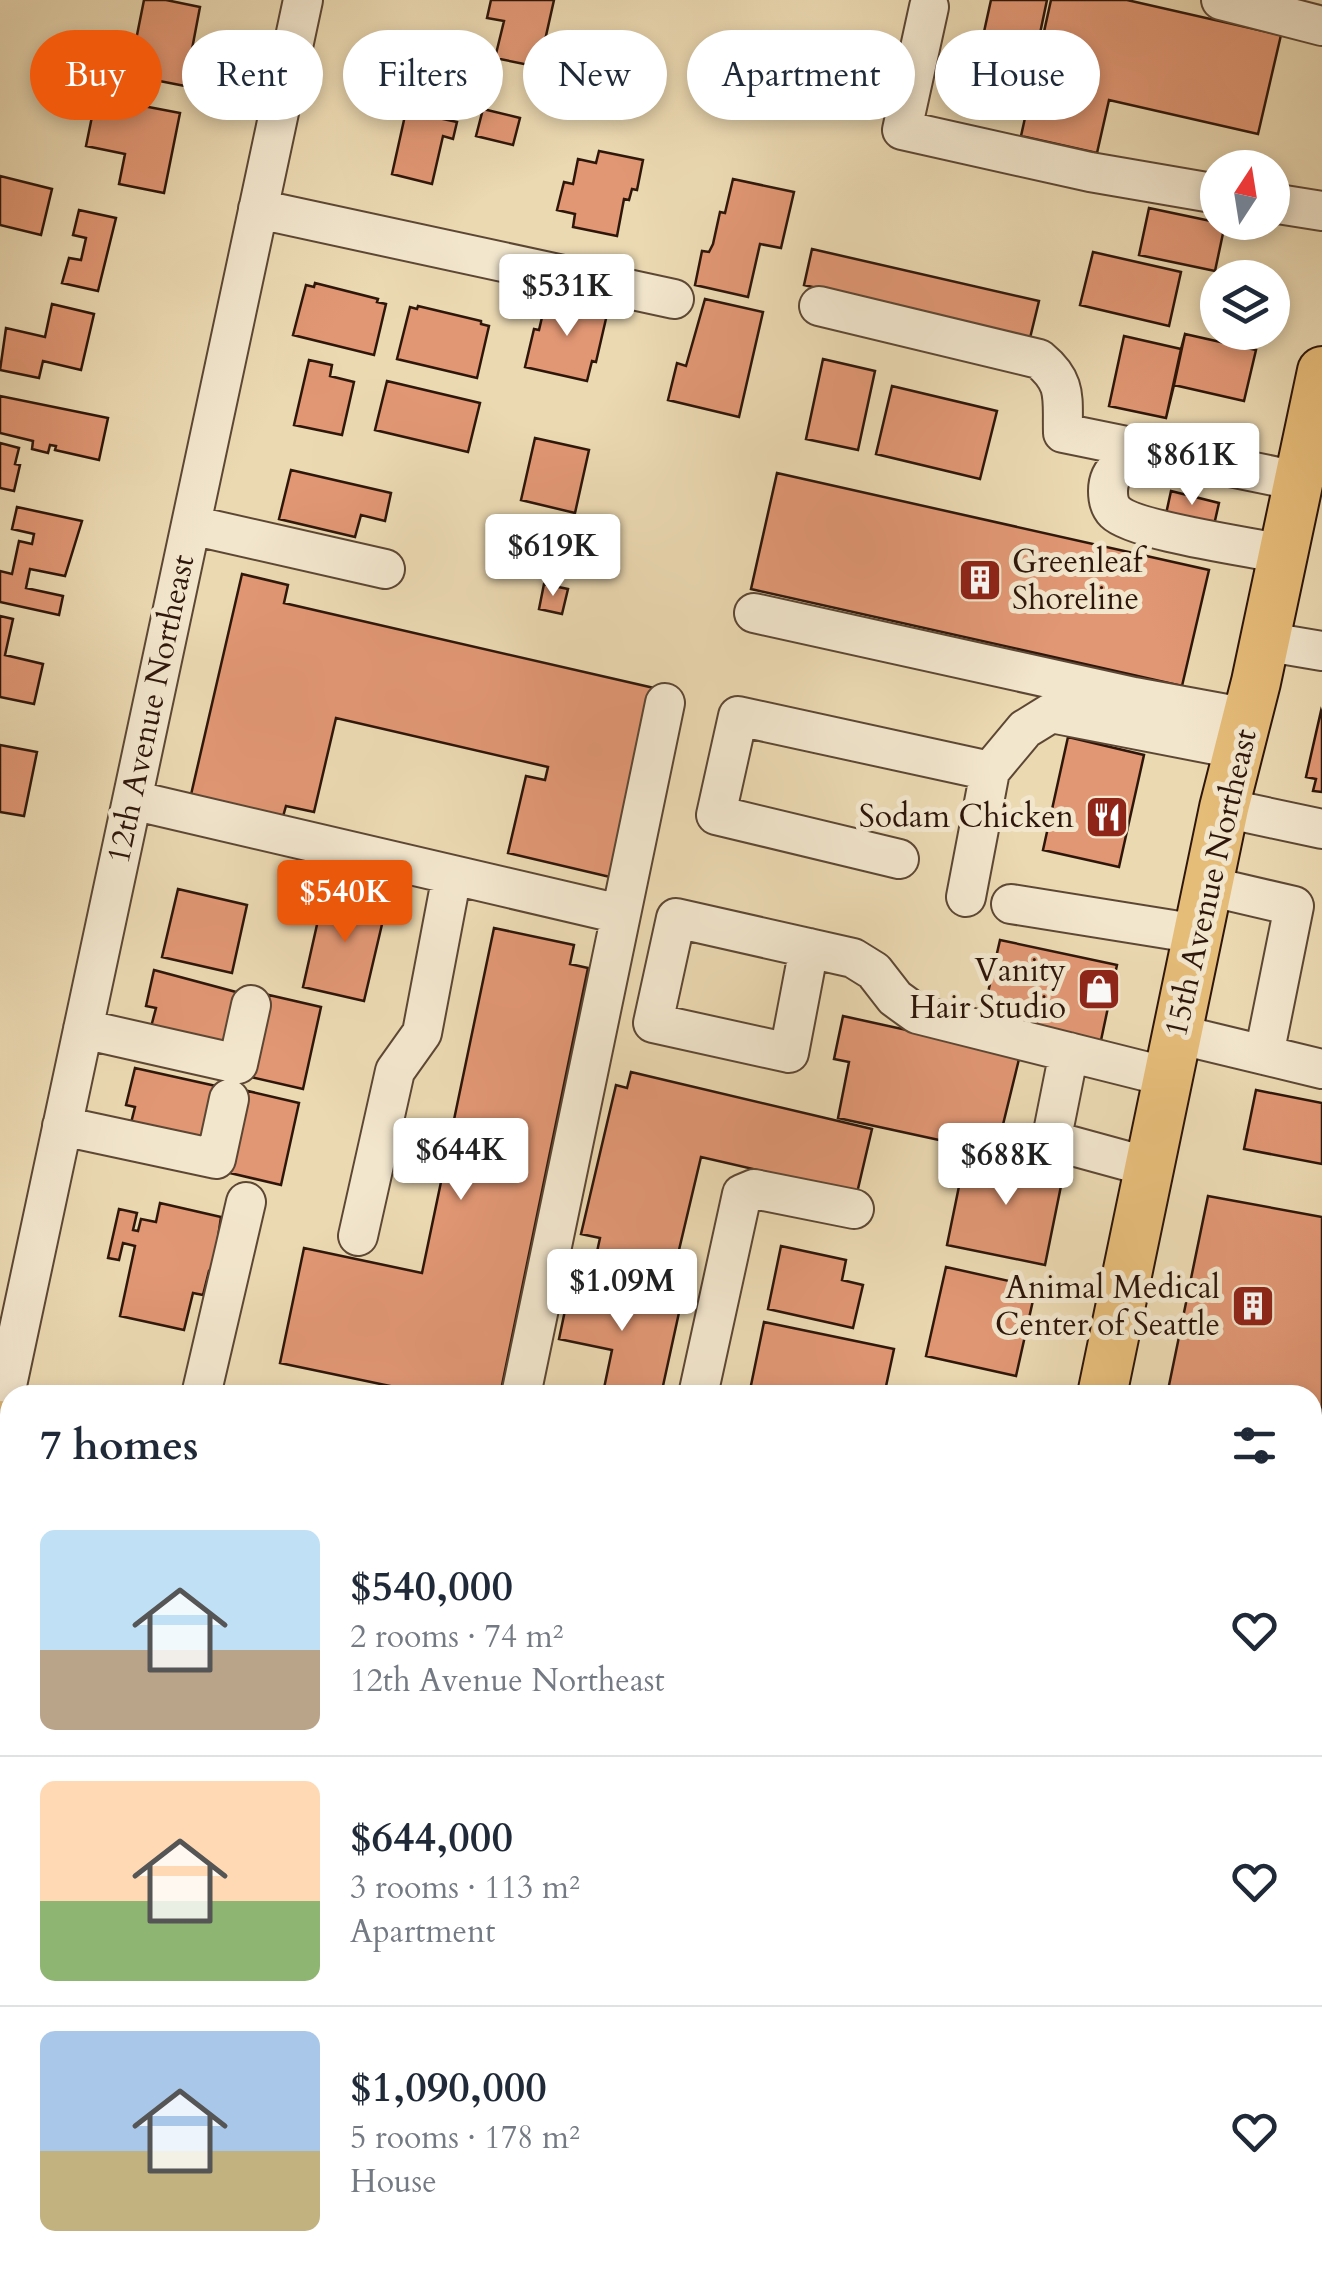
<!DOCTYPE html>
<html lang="en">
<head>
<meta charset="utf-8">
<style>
  :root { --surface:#fff; --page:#f2f2f3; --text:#1f2937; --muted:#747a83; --line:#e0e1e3; --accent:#ea580c }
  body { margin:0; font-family:Cardo,serif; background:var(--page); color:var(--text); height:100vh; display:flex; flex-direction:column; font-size:38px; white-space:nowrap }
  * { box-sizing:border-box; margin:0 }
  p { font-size:32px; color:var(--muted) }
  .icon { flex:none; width:55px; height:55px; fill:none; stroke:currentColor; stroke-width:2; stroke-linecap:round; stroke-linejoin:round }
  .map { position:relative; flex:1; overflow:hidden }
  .panel { position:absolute; left:0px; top:1385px; width:1322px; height:892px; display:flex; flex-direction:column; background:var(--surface); border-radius:30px 30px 0 0; box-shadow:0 5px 15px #0003 }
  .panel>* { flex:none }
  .top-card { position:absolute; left:30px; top:30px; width:1262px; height:90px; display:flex; gap:20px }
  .needle { width:65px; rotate:12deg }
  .buttons { position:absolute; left:1200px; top:150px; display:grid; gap:20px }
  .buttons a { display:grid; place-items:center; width:90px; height:90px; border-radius:50%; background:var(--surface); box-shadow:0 5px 15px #0003; font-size:50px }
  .price { position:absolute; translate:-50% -85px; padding:0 22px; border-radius:10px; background:#fff; color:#222; font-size:32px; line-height:65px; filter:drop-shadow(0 2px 5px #0008) }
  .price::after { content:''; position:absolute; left:50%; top:60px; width:30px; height:22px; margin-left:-15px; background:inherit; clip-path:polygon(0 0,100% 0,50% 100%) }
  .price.active { background:var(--accent); color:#fff }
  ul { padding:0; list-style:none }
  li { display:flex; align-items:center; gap:30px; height:250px; padding:0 40px }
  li+li { border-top:2px solid var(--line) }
  li span { display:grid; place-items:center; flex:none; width:280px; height:200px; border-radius:15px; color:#555 }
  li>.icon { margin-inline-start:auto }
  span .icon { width:120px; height:120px; fill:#fffc; stroke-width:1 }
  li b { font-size:42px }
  h2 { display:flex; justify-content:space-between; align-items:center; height:120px; padding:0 40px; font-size:42px }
  .chip { padding:0 35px; border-radius:45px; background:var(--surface); box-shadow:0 5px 15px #0003; font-size:35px; line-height:90px }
  .chip.active { background:var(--accent); color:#fff }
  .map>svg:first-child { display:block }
  .building { fill:#e19774; stroke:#2e160a; stroke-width:2.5 }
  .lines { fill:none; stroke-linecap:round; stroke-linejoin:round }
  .minor-casing { stroke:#5d4734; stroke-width:42 }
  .major-casing { stroke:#2e160a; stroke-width:52 }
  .minor { stroke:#f2e6cd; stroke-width:38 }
  .major { stroke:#e6bc79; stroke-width:48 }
  .labels { text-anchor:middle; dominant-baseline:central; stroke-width:10; stroke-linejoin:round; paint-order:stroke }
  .poi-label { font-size:32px; fill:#2e160a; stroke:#f2e6cd; text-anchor:end }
  .street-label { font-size:32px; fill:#2e160a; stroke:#f2e6cd }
</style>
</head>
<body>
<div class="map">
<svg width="1322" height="2276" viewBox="0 0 1322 2276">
  <rect width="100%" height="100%" fill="#ebd9b2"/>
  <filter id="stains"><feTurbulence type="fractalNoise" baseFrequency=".002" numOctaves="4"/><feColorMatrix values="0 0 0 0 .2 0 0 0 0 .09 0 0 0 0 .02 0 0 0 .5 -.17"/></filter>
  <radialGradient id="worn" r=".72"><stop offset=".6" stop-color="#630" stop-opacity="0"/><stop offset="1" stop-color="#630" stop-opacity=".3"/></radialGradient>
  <path class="building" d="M 144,0 L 166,0 L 200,7 L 185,86 L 139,77 L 139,72 L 130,70 Z
    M 491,0 L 554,0 L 539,67 L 495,58 L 504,21 L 487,18 Z
    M 991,0 L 1047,0 L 1034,62 L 980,50 Z
    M 1051,0 L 1127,0 L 1281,35 L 1258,134 L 1109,100 L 1097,153 L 1021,136 Z
    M 62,55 L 107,65 L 103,84 L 58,73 Z
    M 562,67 L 597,72 L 592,101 L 557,95 Z
    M 96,97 L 180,113 L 164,193 L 119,184 L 125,154 L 86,146 Z
    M 483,109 L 520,118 L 513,145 L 476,136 Z
    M 406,111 L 457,122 L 453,139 L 443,136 L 432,184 L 392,174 Z
    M 599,151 L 643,160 L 637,190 L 632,189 L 629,200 L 624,199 L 617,236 L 573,227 L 575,214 L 557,210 L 564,182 L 573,184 L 578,159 L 596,163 Z
    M 0,176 L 52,189 L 41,235 L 0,225 Z
    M 733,179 L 794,192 L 781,248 L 760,244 L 748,297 L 695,285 L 702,251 L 709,252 L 713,244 L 720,212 L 725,213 Z
    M 1149,208 L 1225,224 L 1215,271 L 1139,255 Z
    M 79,210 L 116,218 L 98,291 L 62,283 L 69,258 L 81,260 L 86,238 L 73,235 Z
    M 812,249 L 1039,301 L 1030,338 L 804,285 Z
    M 1093,252 L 1181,272 L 1169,326 L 1080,305 Z
    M 315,283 L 378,299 L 377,302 L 386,304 L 374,355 L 293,335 L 306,285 L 314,287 Z
    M 547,296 L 608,310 L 596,362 L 592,361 L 587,381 L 525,367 L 534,329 L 539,330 Z
    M 705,299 L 763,312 L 739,417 L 668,400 L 677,363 L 686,366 Z
    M 52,304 L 94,314 L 81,370 L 43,361 L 39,378 L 0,370 L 6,328 L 45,337 Z
    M 418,306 L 481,321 L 481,324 L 489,326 L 477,378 L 397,359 L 410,307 L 417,309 Z
    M 1185,334 L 1256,350 L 1244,401 L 1174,385 L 1166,418 L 1109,406 L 1124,336 L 1181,349 Z
    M 1185,334 L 1256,350 L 1244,401 L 1174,385 Z
    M 1124,336 L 1181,349 L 1166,418 L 1109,406 Z
    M 823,359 L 875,371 L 858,450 L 806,439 Z
    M 309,360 L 332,365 L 330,376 L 354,382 L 342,435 L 294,425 Z
    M 387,381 L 480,403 L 468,452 L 375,430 Z
    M 892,386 L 997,411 L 980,479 L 876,454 Z
    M 0,396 L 108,418 L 99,460 L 55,450 L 56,446 L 50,445 L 48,453 L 32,449 L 33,441 L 0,433 Z
    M 535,438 L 589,450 L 575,513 L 521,500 Z
    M 0,443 L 19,448 L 15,464 L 20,465 L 14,491 L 0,488 Z
    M 291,470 L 391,493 L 385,521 L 361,515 L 355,537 L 279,519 Z
    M 777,473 L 1209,570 L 1182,686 L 751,589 Z
    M 1171,491 L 1219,503 L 1214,525 L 1166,514 Z
    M 17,507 L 82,521 L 65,576 L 30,569 L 26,588 L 63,596 L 59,615 L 0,602 L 0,571 L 12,574 L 19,541 L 32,544 L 34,534 L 12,529 Z
    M 242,574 L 288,585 L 284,603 L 654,688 L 610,877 L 508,853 L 526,776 L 545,780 L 548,767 L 336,718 L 314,812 L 286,806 L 282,820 L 190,799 Z
    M 544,584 L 568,589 L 562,614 L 539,609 Z
    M 0,616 L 13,619 L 5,655 L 43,664 L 34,704 L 0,697 Z
    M 1321,711 L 1322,714 L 1322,792 L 1313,791 L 1316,779 L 1306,777 Z
    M 1068,737 L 1144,755 L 1119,867 L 1043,850 Z
    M 0,745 L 37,752 L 24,816 L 0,812 Z
    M 178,889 L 247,905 L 232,973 L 162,957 Z
    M 325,889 L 387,903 L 364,1001 L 303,987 Z
    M 494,928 L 574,945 L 570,964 L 588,968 L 500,1395 L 433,1395 L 280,1363 L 304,1248 L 422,1273 Z
    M 1000,940 L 1117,965 L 1100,1045 L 982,1019 Z
    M 154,970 L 236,992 L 224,1044 L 151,1027 L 156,1008 L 146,1006 Z
    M 269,995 L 321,1007 L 303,1089 L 251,1077 Z
    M 843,1016 L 1020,1055 L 997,1149 L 986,1145 L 985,1150 L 838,1118 L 849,1062 L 834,1059 Z
    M 135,1068 L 216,1086 L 203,1140 L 131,1123 L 135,1107 L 126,1105 Z
    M 631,1072 L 872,1129 L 857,1193 L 701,1157 L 670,1288 L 593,1270 L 600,1238 L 581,1234 L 616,1085 L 627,1088 Z
    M 1256,1090 L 1322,1103 L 1322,1164 L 1244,1149 Z
    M 248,1091 L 299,1103 L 281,1185 L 230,1173 Z
    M 966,1152 L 1064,1171 L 1045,1265 L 947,1245 Z
    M 1208,1196 L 1322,1217 L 1322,1452 L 1312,1450 L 1312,1395 L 1167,1395 Z
    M 160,1203 L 221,1217 L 213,1272 L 209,1271 L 203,1295 L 193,1293 L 184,1330 L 120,1316 L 135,1246 L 123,1243 L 119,1260 L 108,1258 L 119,1209 L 137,1213 L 133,1230 L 138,1231 L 141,1219 L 156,1222 Z
    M 781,1246 L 846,1260 L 842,1280 L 863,1285 L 853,1328 L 768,1309 Z
    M 946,1267 L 1036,1287 L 1016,1376 L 926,1356 Z
    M 572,1277 L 629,1289 L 627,1297 L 680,1308 L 661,1395 L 603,1393 L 612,1350 L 559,1339 Z
    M 764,1322 L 894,1349 L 885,1391 L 905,1395 L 749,1395 Z
    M 10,1762 L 10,1819 L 0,1817 Z
    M 1312,1815 L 1322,1817 L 1321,1940 L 1312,1938 Z
    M 0,1962 L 10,1965 L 10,2016 L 0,2014 Z
    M 32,2268 L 62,2268 L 61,2276 L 30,2276 Z
    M 131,2268 L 241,2268 L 239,2276 L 129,2276 Z
    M 301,2268 L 452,2268 L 451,2276 L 299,2276 Z"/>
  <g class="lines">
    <g class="minor-casing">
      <path id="minor" d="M 1221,0 L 1322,26
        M 929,7 L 902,130 L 1090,172 L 1218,194
        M 1272,203 L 1322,211
        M 258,209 L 674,299
        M 819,306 L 1039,359 C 1068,383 1062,398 1063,433 L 1298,481
        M 1150,451 C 1130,459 1108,466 1108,491 C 1108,499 1109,506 1115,512 C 1134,531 1251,547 1283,554
        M 191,525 L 385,569
        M 754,613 L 1134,697 L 1129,727
        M 1263,641 L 1322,651
        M 1134,697 L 1248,718
        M 132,800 L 620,914
        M 1224,808 L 1322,829
        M 899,859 L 716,815 L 738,716 L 990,771 L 1025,729 L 1051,713 L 1241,750
        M 1208,886 L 1294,906 L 1264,1055
        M 966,897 L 990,771
        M 1011,904 L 1198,934
        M 809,948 L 789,1053 L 653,1023 L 676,918 L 853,958 L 874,971 L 895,998 L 917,1014 L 1168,1077
        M 83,1029 L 238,1064 L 251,1005
        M 1177,1034 L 1322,1069
        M 1069,1052 L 1052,1137 L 1065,1144 L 1149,1167
        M 62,1126 L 216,1159 L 229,1099
        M 358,1236 L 395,1071 L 422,1033 L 452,875
        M 201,1395 L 246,1202
        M 521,1395 L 665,703
        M 698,1395 L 742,1194 L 754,1189 L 854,1209
        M 0,1418 L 303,0
        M 1312,1721 L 1322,1724
        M 1312,1873 L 1322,1874
        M 0,1878 L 10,1879
        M 1312,1913 L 1322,1915
        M 0,2066 L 10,2068
        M 598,2268 L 626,2276
        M 108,2276 L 110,2268"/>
    </g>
    <g class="major-casing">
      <path id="major" d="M 1102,1395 L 1224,808 L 1256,682 L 1322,371
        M 0,1425 L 10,1427
        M 932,2276 L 934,2268"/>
    </g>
    <use href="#minor" class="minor"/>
    <use href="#major" class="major"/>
  </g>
  <defs>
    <g id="building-square" transform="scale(2.25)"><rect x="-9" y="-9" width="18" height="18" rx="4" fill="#8f2418" stroke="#f2e6cd"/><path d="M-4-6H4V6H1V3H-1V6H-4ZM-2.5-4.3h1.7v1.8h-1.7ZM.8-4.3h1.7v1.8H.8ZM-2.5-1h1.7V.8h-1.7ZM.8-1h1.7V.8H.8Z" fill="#fff"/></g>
    <g id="restaurant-square" transform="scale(2.25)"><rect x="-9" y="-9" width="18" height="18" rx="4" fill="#8f2418" stroke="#f2e6cd"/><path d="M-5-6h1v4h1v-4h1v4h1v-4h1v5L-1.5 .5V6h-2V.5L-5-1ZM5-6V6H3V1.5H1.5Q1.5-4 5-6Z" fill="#fff"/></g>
    <g id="shop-square" transform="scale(2.25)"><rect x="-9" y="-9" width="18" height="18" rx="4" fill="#8f2418" stroke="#f2e6cd"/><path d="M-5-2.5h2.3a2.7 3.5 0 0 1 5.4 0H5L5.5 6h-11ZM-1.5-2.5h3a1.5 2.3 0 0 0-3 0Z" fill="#fff"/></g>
  </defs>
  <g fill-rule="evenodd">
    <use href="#building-square" x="980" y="580"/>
    <use href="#restaurant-square" x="1107" y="817"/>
    <use href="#shop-square" x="1099" y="989"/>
    <use href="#building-square" x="1253" y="1306"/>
  </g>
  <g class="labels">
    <g class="poi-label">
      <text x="1012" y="562" text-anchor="start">Greenleaf<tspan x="1012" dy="37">Shoreline</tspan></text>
      <text x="1074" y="817">Sodam Chicken</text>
      <text x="1066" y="971">Vanity<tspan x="1066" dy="37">Hair Studio</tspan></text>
      <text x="1220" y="1288">Animal Medical<tspan x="1220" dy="37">Center of Seattle</tspan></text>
    </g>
    <g class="street-label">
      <text transform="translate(151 709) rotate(-78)">12th Avenue Northeast</text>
      <text transform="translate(1211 883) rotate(-77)">15th Avenue Northeast</text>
    </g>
  </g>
  <rect width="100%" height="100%" filter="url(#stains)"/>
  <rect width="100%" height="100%" fill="url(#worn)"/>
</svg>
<div class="buttons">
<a><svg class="needle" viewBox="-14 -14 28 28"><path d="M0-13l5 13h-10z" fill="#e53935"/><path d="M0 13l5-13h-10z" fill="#747a83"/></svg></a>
<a><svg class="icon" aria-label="layers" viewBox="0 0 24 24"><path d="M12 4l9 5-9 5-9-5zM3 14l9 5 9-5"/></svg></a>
</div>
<b class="price" style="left:567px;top:339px">$531K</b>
<b class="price" style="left:1192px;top:508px">$861K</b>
<b class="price" style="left:553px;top:599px">$619K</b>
<b class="price active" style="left:345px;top:945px">$540K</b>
<b class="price" style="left:461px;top:1203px">$644K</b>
<b class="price" style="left:1006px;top:1208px">$688K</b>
<b class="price" style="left:622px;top:1334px">$1.09M</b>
<div class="top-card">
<a class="chip active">Buy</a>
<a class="chip">Rent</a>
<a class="chip">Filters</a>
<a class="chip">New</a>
<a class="chip">Apartment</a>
<a class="chip">House</a>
</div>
<section class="panel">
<h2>7 homes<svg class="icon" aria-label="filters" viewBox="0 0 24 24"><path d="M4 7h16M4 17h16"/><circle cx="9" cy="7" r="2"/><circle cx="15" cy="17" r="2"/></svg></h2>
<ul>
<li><span style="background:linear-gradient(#bfe0f5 60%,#b9a48a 0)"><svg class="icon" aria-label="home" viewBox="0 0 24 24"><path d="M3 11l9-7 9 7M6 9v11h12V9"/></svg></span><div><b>$540,000</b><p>2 rooms · 74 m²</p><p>12th Avenue Northeast</p></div><svg class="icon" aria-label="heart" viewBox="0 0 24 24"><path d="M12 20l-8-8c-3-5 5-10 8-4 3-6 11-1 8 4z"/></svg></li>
<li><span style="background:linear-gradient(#ffd9b3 60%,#8fb573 0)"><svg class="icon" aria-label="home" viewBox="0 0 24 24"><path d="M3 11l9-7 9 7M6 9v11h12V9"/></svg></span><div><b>$644,000</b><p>3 rooms · 113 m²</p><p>Apartment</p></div><svg class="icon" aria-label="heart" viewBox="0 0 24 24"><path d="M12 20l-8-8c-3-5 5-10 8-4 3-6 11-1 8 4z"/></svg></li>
<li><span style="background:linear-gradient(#a9c7e8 60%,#c2b280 0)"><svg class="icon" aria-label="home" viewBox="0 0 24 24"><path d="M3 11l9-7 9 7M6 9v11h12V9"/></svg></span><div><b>$1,090,000</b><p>5 rooms · 178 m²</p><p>House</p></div><svg class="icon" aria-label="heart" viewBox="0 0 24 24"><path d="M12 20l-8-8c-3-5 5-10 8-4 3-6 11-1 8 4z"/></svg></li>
</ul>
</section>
</div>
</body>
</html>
